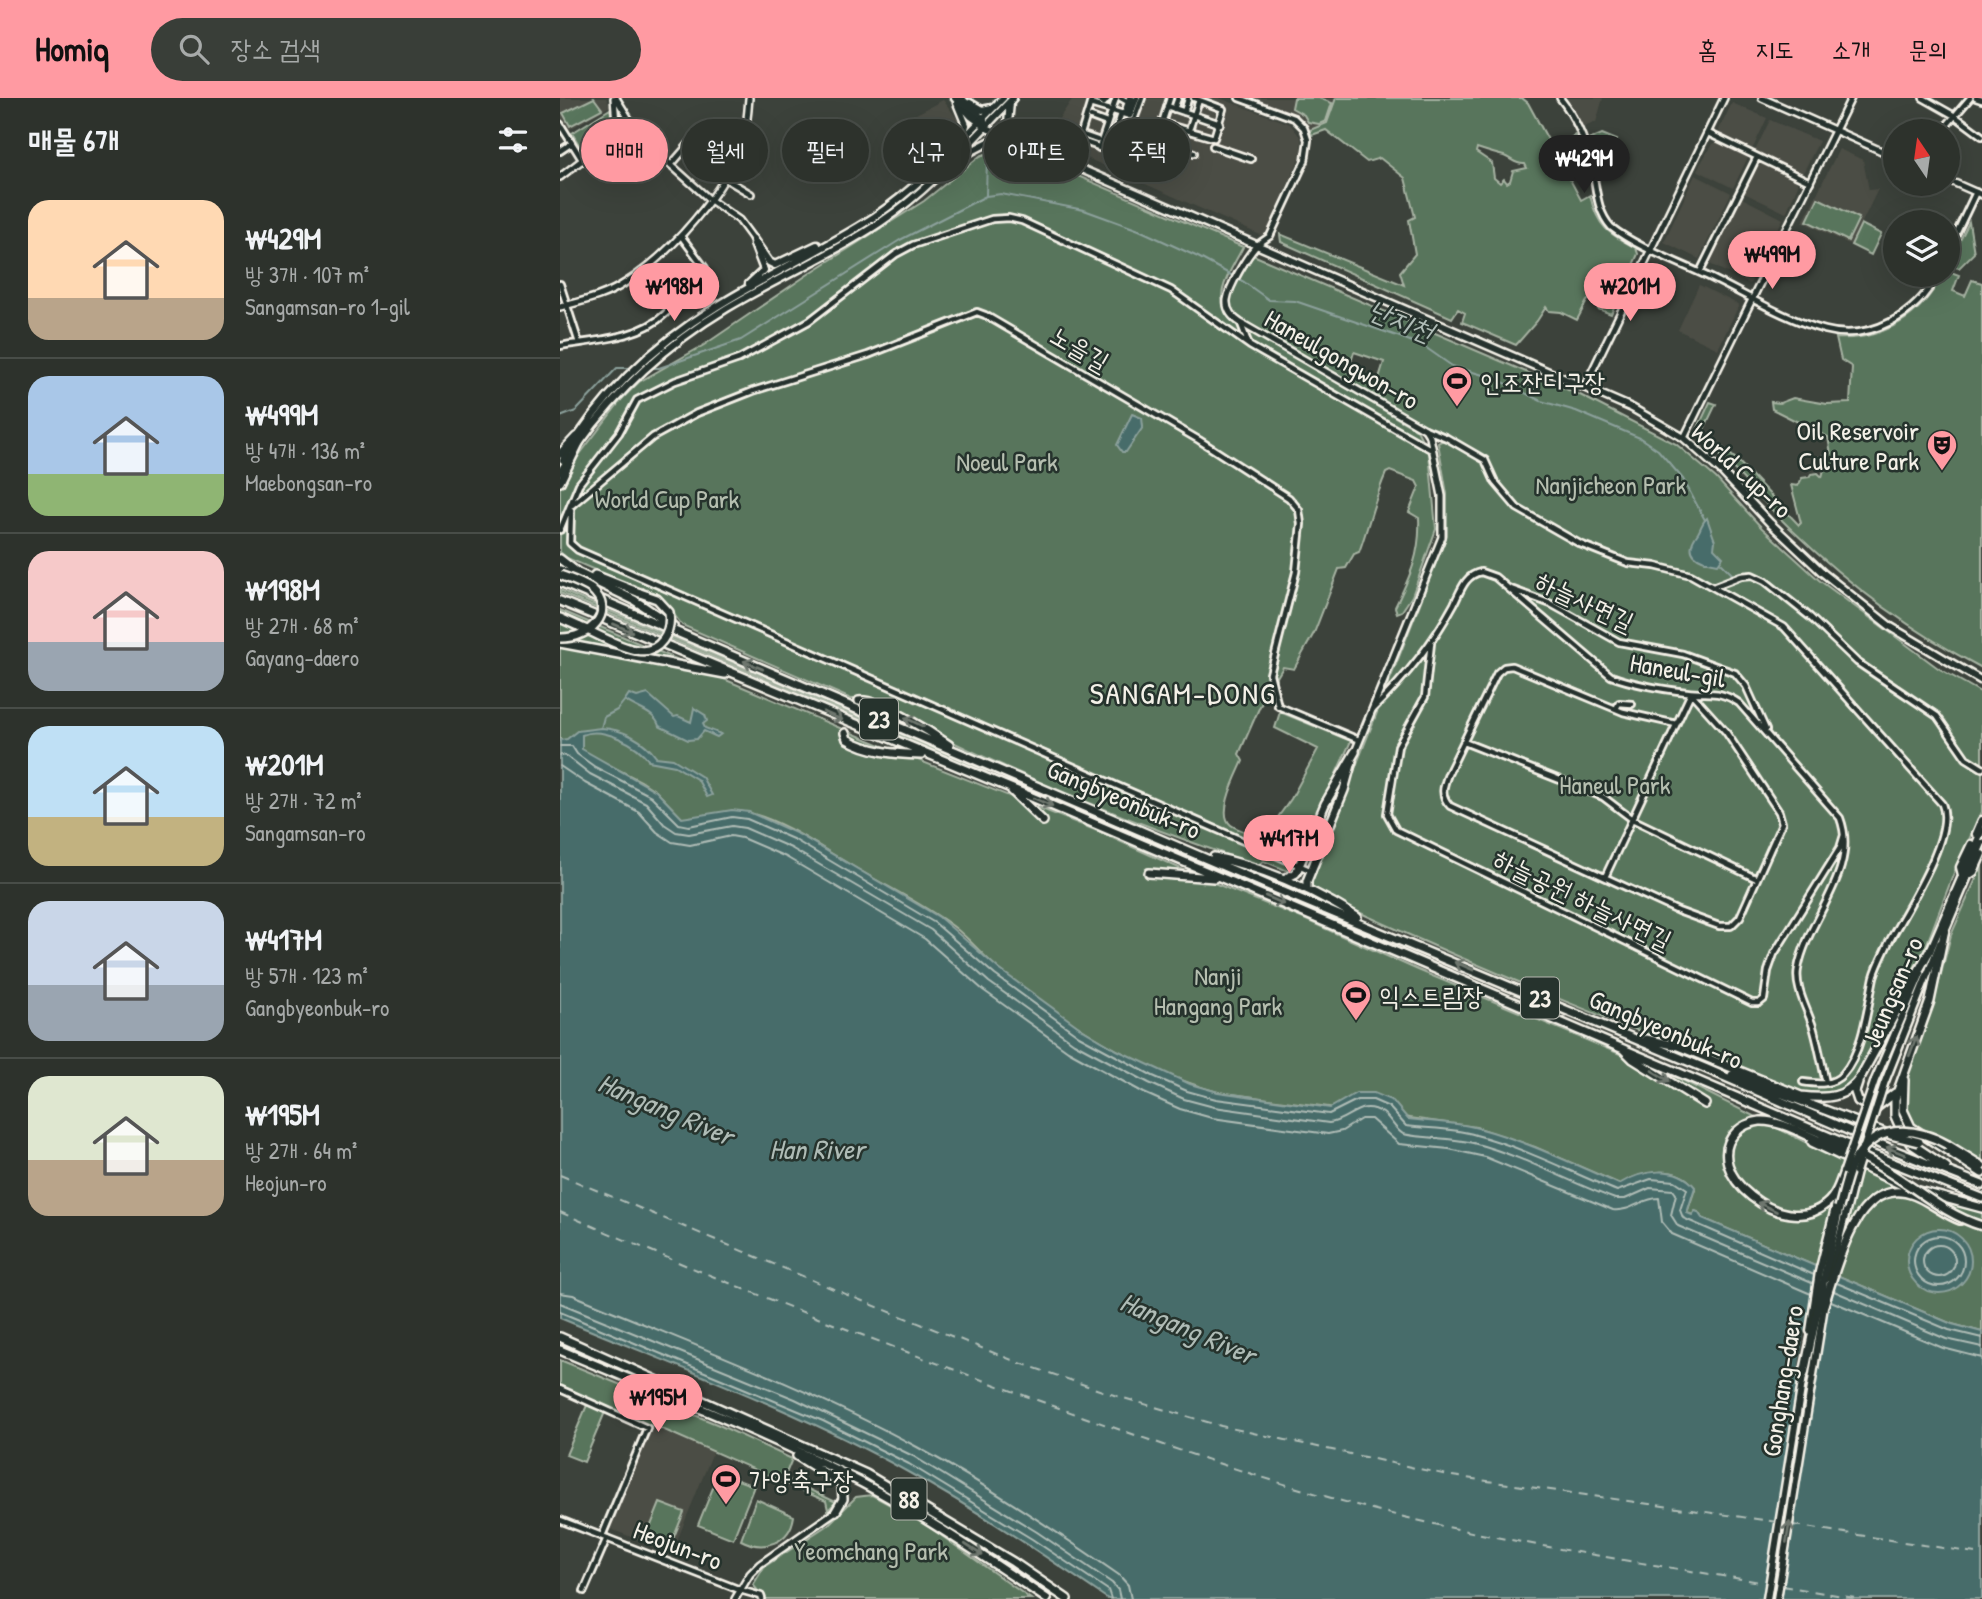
<!DOCTYPE html>
<html lang="ko">
<head>
<meta charset="utf-8">
<style>
  :root { --surface:#2d322c; --page:#393e38; --text:#f1f3f6; --muted:#a7aaa9; --line:#484d48; --accent:#ff9aa2 }
  body { margin:0; font-family:"Patrick Hand","Poor Story",sans-serif; background:var(--page); color:var(--text); height:100vh; display:flex; flex-direction:column; font-size:26px; white-space:nowrap }
  * { box-sizing:border-box; margin:0 }
  p { font-size:23px; color:var(--muted) }
  .icon { flex:none; width:38px; height:38px; fill:none; stroke:currentColor; stroke-width:2; stroke-linecap:round; stroke-linejoin:round }
  .map { position:relative; flex:1; overflow:hidden }
  .panel { display:flex; flex-direction:column; background:var(--surface); width:560px }
  .panel>* { flex:none }
  .banner { position:absolute; left:21px; top:21px; width:665px; height:63px; display:flex; gap:14px }
  .needle { width:46px; rotate:347deg }
  .fabs { position:absolute; left:1323px; top:21px; display:grid; gap:14px }
  .fabs a { display:grid; place-items:center; width:77px; height:77px; border-radius:50%; background:var(--surface); box-shadow:0 7px 28px #0002,0 0 0 2px var(--line); font-size:35px }
  .price { position:absolute; translate:-50% -60px; padding:0 16px; border-radius:24px; background:var(--accent); color:#111; font-size:23px; line-height:46px; filter:drop-shadow(0 2px 4px #0008) }
  .price::after { content:''; position:absolute; left:50%; top:42px; width:21px; height:16px; margin-left:-10px; background:inherit; clip-path:polygon(0 0,100% 0,50% 100%) }
  .price.selected { background:#222; color:#fff }
  ul { padding:0; list-style:none }
  li { display:flex; align-items:center; gap:21px; height:175px; padding:0 28px }
  li+li { border-top:2px solid var(--line) }
  li span { display:grid; place-items:center; flex:none; width:196px; height:140px; border-radius:21px; color:#555 }
  li>.icon { margin-inline-start:auto }
  span .icon { width:84px; height:84px; fill:#fffc; stroke-width:1 }
  li b { font-size:30px }
  h2 { display:flex; justify-content:space-between; align-items:center; height:84px; padding:0 28px; font-size:30px }
  .pill { padding:0 24px; border-radius:32px; background:var(--surface); box-shadow:0 7px 28px #0002,0 0 0 2px var(--line); font-size:24px; line-height:63px }
  .pill.selected { background:var(--accent); color:#111 }
  header { display:flex; align-items:center; gap:42px; box-sizing:border-box; height:98px; padding:0 35px; background:var(--accent); color:#111 }
  header strong { font-size:33px }
  nav { display:flex; gap:38px; margin-inline-start:auto; font-size:24px }
  .search { width:490px; height:63px; background:var(--page); display:flex; align-items:center; gap:18px; box-sizing:border-box; padding:0 24px; border-radius:38px; color:var(--muted); font-size:26px }
  main { display:flex; flex:1; min-height:0 }
  .map>svg:first-child { display:block }
  .built { fill:#4c4d45 }
  .green { fill:#58745b; stroke:#a6b2a2; stroke-width:2; fill-rule:evenodd }
  .water { fill:#476c6a; stroke:#8ca19c; stroke-width:2 }
  .pier { fill:#3c423b }
  .lines { fill:none; stroke-linecap:round; stroke-linejoin:round }
  .shore { stroke:#afbcb6; stroke-width:2 }
  .stream { stroke:#8ca19c; stroke-width:2 }
  .ferry { stroke:#afbcb6; stroke-width:2; stroke-dasharray:9 7; stroke-linecap:butt }
  .trunk-tunnel { stroke:#585c55; stroke-width:7; stroke-dasharray:7 3.5; stroke-linecap:butt }
  .minor-casing { stroke:#f4f1e8; stroke-width:10 }
  .tertiary-casing { stroke:#f4f1e8; stroke-width:10 }
  .secondary-casing { stroke:#f4f1e8; stroke-width:10 }
  .primary-casing { stroke:#f4f1e8; stroke-width:11 }
  .trunk-casing { stroke:#f4f1e8; stroke-width:12 }
  .minor { stroke:#26332d; stroke-width:4.5 }
  .tertiary { stroke:#26332d; stroke-width:5 }
  .secondary { stroke:#26332d; stroke-width:5 }
  .primary { stroke:#26332d; stroke-width:6 }
  .trunk { stroke:#26332d; stroke-width:7 }
  .primary-bridge-casing { stroke:#f4f1e8; stroke-width:11; stroke-linecap:butt }
  .trunk-bridge-casing { stroke:#f4f1e8; stroke-width:12; stroke-linecap:butt }
  .primary-bridge { stroke:#26332d; stroke-width:6 }
  .trunk-bridge { stroke:#26332d; stroke-width:7 }
  .oneway { stroke:#6e766e }
  .labels { text-anchor:middle; dominant-baseline:central; stroke-width:5; stroke-linejoin:round; paint-order:stroke }
  .shield { fill:#26332d; stroke:#b6b8b0; stroke-width:2 }
  .shield-label { font-size:24px; font-weight:bold; fill:#f4f1e8 }
  .street-label { font-size:26px; fill:#f4f1e8; stroke:#26332d }
  .poi-label { font-size:26px; fill:#f4f1e8; stroke:#26332d; text-anchor:start }
  .park-label { font-size:26px; fill:#b6bfb0; stroke:#26332d }
  .water-label { font-size:28px; font-style:italic; fill:#afbcb6; stroke:#26332d }
  .quarter-label { font-size:30px; letter-spacing:2px; fill:#f4f1e8; stroke:#26332d }
</style>
</head>
<body>
<header>
<strong>Homiq</strong>
<div class="search"><svg class="icon" aria-label="search" viewBox="0 0 24 24"><circle cx="10" cy="10" r="6"/><path d="M15 15l6 6"/></svg>장소 검색</div>
<nav><a>홈</a><a>지도</a><a>소개</a><a>문의</a></nav>
</header>
<main>
<section class="panel">
<h2>매물 6개<svg class="icon" aria-label="filters" viewBox="0 0 24 24"><path d="M4 7h16M4 17h16"/><circle cx="9" cy="7" r="2"/><circle cx="15" cy="17" r="2"/></svg></h2>
<ul>
<li><span style="background:linear-gradient(#ffd9b3 70%,#b9a48a 0)"><svg class="icon" aria-label="home" viewBox="0 0 24 24"><path d="M3 11l9-7 9 7M6 9v11h12V9"/></svg></span><div><b>₩429M</b><p>방 3개 · 107 m²</p><p>Sangamsan-ro 1-gil</p></div></li>
<li><span style="background:linear-gradient(#a9c7e8 70%,#8fb573 0)"><svg class="icon" aria-label="home" viewBox="0 0 24 24"><path d="M3 11l9-7 9 7M6 9v11h12V9"/></svg></span><div><b>₩499M</b><p>방 4개 · 136 m²</p><p>Maebongsan-ro</p></div></li>
<li><span style="background:linear-gradient(#f6c9c9 65%,#9aa5b1 0)"><svg class="icon" aria-label="home" viewBox="0 0 24 24"><path d="M3 11l9-7 9 7M6 9v11h12V9"/></svg></span><div><b>₩198M</b><p>방 2개 · 68 m²</p><p>Gayang-daero</p></div></li>
<li><span style="background:linear-gradient(#bfe0f5 65%,#c2b280 0)"><svg class="icon" aria-label="home" viewBox="0 0 24 24"><path d="M3 11l9-7 9 7M6 9v11h12V9"/></svg></span><div><b>₩201M</b><p>방 2개 · 72 m²</p><p>Sangamsan-ro</p></div></li>
<li><span style="background:linear-gradient(#c9d6e8 60%,#9aa5b1 0)"><svg class="icon" aria-label="home" viewBox="0 0 24 24"><path d="M3 11l9-7 9 7M6 9v11h12V9"/></svg></span><div><b>₩417M</b><p>방 5개 · 123 m²</p><p>Gangbyeonbuk-ro</p></div></li>
<li><span style="background:linear-gradient(#dfe7d0 60%,#b9a48a 0)"><svg class="icon" aria-label="home" viewBox="0 0 24 24"><path d="M3 11l9-7 9 7M6 9v11h12V9"/></svg></span><div><b>₩195M</b><p>방 2개 · 64 m²</p><p>Heojun-ro</p></div></li>
</ul>
</section>
<div class="map">
<svg width="1422" height="1501" viewBox="0 0 1422 1501">
  <rect width="100%" height="100%" fill="#3c423b"/>
  <filter id="ink" filterUnits="userSpaceOnUse"><feTurbulence type="fractalNoise" baseFrequency=".0143" numOctaves="2"/><feDisplacementMap in="SourceGraphic" scale="14" xChannelSelector="R" yChannelSelector="G"/><feConvolveMatrix kernelMatrix="1 2 1 2 8 2 1 2 1" color-interpolation-filters="sRGB"/></filter>
  <g filter="url(#ink)">
    <path class="built" d="M 0,0 L 46,0 L 50,8 L 9,32 L 0,18 Z
      M 513,0 L 659,0 L 730,26 L 741,40 L 741,56 L 705,139 L 502,49 L 503,37 L 494,28 Z
      M 692,0 L 776,0 L 776,3 L 767,25 L 750,32 L 734,15 Z
      M 1005,0 L 1043,0 L 1036,24 L 1024,29 Z
      M 383,2 L 401,26 L 400,34 L 374,53 L 354,53 L 348,57 L 347,21 Z
      M 1172,5 L 1207,20 L 1192,52 L 1160,36 L 1159,32 Z
      M 1210,22 L 1259,43 L 1244,73 L 1240,75 L 1195,53 Z
      M 1156,44 L 1188,59 L 1173,90 L 1137,72 L 1152,46 Z
      M 1279,51 L 1303,62 L 1309,92 L 1318,91 L 1291,147 L 1243,124 Z
      M 1202,66 L 1236,83 L 1238,87 L 1226,115 L 1184,95 L 1198,68 Z
      M 1135,77 L 1171,95 L 1139,161 L 1104,144 Z
      M 1182,100 L 1223,121 L 1190,186 L 1150,166 Z
      M 1139,187 L 1179,207 L 1158,251 L 1118,232 Z
      M 93,1329 L 153,1354 L 112,1455 L 48,1430 L 88,1333 Z"/>
    <path class="green" d="M 34,0 L 42,11 L 10,28 L 3,15 Z
      M 734,0 L 759,0 L 772,5 L 766,23 L 759,26 L 748,24 L 744,17 L 732,10 Z
      M 776,0 L 962,0 L 968,5 L 993,51 L 1015,37 L 1019,46 L 998,59 L 1021,102 L 1030,97 C 1037,129 1049,136 1076,150 L 1078,156 L 1051,216 L 1038,211 L 1043,201 L 1038,195 L 1027,203 L 1017,222 L 1001,214 L 989,213 L 986,209 L 977,223 L 956,247 L 902,224 L 905,215 L 898,211 L 892,220 L 721,144 L 720,136 L 844,187 L 840,174 L 855,156 L 849,122 L 855,119 L 845,80 L 820,60 L 807,64 L 766,32 L 752,37 L 750,32 L 767,25 ZM 917,50 C 926,53 935,56 944,58 C 952,61 956,67 965,66 L 967,70 L 953,73 L 950,83 L 947,85 L 944,81 L 940,85 L 934,80 L 932,65 L 916,54 Z
      M 50,11 C 56,32 40,42 24,55 L 12,35 Z
      M 1042,36 L 1057,42 L 1049,62 L 1037,65 L 1030,41 Z
      M 448,48 L 683,149 C 671,173 650,198 671,222 L 857,332 L 869,355 L 876,431 L 852,498 L 842,513 L 837,515 L 835,509 C 850,479 861,455 859,420 L 849,414 L 859,389 L 856,383 L 830,373 L 826,375 C 814,402 809,427 799,454 L 794,456 L 786,470 L 779,471 L 754,535 L 734,571 L 723,569 L 700,608 L 679,656 L 683,663 C 677,677 656,716 671,727 C 681,734 693,735 703,740 L 731,701 L 758,651 L 715,630 L 720,614 L 791,643 L 733,770 L 728,773 L 704,763 L 697,767 C 586,730 475,685 370,633 C 351,624 311,599 291,601 L 122,527 L 102,501 L 7,460 L 0,454 L 0,388 L 17,360 L 62,301 L 79,284 L 144,247 L 253,173 L 364,103 L 420,58 Z
      M 1258,100 L 1299,120 L 1288,143 L 1247,123 Z
      M 1409,124 L 1414,155 L 1399,170 L 1388,167 Z
      M 1301,126 L 1321,136 L 1311,157 L 1291,147 Z
      M 693,157 L 1020,297 L 1116,346 L 1156,380 L 1202,430 L 1259,482 L 1378,570 L 1422,595 L 1422,714 L 1397,767 L 1361,861 L 1295,985 L 1272,998 L 1249,999 C 1081,935 914,869 751,792 L 749,787 L 887,437 L 887,396 L 878,345 L 887,340 C 814,309 747,262 680,220 L 671,212 L 670,198 ZM 794,254 L 824,264 L 818,283 L 788,274 Z
      M 1388,173 L 1399,177 L 1393,193 L 1405,198 L 1412,182 L 1422,185 L 1422,570 C 1353,534 1289,487 1233,433 C 1200,402 1174,367 1139,338 L 1137,332 L 1150,304 L 1156,306 L 1143,333 L 1177,362 L 1239,427 L 1241,425 L 1231,387 L 1238,388 L 1242,380 L 1249,379 L 1251,376 L 1258,375 L 1262,379 L 1265,368 L 1260,366 L 1257,360 L 1271,356 L 1268,339 L 1212,311 L 1211,304 L 1220,305 L 1233,300 L 1267,306 L 1290,305 L 1292,269 L 1281,262 L 1276,240 C 1323,243 1362,218 1382,177 L 1388,177 Z
      M 0,492 L 427,672 L 426,673 L 0,495 Z
      M 0,512 L 325,649 L 535,732 L 639,779 L 744,821 L 858,872 L 1120,981 L 1273,1058 L 1422,1113 L 1422,1234 L 1392,1226 L 1142,1120 L 1138,1114 L 1135,1113 L 1133,1117 L 1127,1115 L 1135,1091 C 1120,1065 1081,1073 1060,1086 L 975,1049 L 916,1029 L 658,994 C 578,972 505,924 441,873 C 424,859 411,842 394,829 C 362,805 323,787 289,766 C 258,748 225,724 190,715 C 164,708 141,723 122,720 L 96,693 L 81,683 L 0,642 Z
      M 1422,767 L 1422,1065 L 1381,1040 L 1357,1032 L 1347,1020 L 1344,999 L 1348,973 L 1372,911 L 1391,837 Z
      M 0,1262 L 159,1327 L 232,1361 L 224,1380 L 276,1404 L 268,1412 L 266,1403 L 93,1327 L 89,1330 L 0,1289 Z
      M 27,1307 L 45,1314 L 24,1364 L 6,1357 Z
      M 159,1375 L 194,1388 L 173,1441 L 138,1427 Z
      M 312,1397 L 362,1424 L 471,1501 L 205,1501 L 193,1487 L 204,1469 L 269,1426 L 296,1399 Z
      M 196,1401 L 234,1418 C 230,1445 204,1454 181,1442 Z
      M 100,1405 L 124,1414 L 109,1451 L 85,1442 Z"/>
    <path class="water" d="M 572,316 L 582,320 L 583,329 L 566,354 L 562,354 L 557,347 Z
      M 1147,420 L 1155,443 L 1154,450 L 1163,459 L 1158,466 C 1138,463 1122,456 1138,435 C 1142,429 1141,425 1147,420 Z
      M 69,596 L 77,599 L 88,596 L 114,619 L 118,618 L 131,624 L 134,610 L 145,617 L 147,623 L 143,626 L 145,630 L 161,636 L 157,639 L 144,633 L 137,641 L 128,642 L 99,628 C 95,614 76,611 65,602 Z
      M 41,630 C 63,631 84,642 96,659 L 113,661 L 142,679 L 152,697 L 147,699 L 138,682 L 115,668 L 89,663 C 78,646 42,628 22,637 L 22,651 L 96,693 L 122,720 L 172,712 L 189,714 L 238,736 L 379,819 L 439,871 L 523,932 L 557,952 L 630,986 L 658,994 L 770,1010 L 796,995 L 814,995 L 833,1003 L 848,1021 C 872,1024 895,1024 918,1030 C 967,1043 1013,1066 1059,1086 C 1082,1072 1116,1066 1135,1089 L 1127,1115 L 1132,1117 L 1135,1113 L 1138,1114 L 1142,1120 L 1392,1226 L 1422,1234 L 1422,1501 L 548,1501 C 482,1456 416,1411 346,1373 C 237,1312 115,1268 0,1220 L 0,642 L 7,641 L 17,633 Z
      M1347 1163a32 32 0 1 1 64 0a32 32 0 1 1-64 0Z"/>
    <path class="pier" d="M 1257,1166 L 1276,1179 L 1265,1218 L 1222,1501 L 1204,1501 L 1244,1234 Z"/>
    <g class="lines">
      <path class="shore" d="M 0,648 L 12,648 L 17,656 L 35,669 L 91,698 L 119,726 L 129,728 L 172,719 L 187,721 L 235,742 L 375,825 L 435,877 L 519,938 L 593,978 L 627,993 L 656,1001 L 769,1016 L 797,1002 L 813,1002 L 829,1009 L 846,1028 C 869,1031 893,1030 916,1037 C 965,1050 1010,1074 1057,1093 L 1091,1081 L 1115,1083 L 1127,1091 L 1120,1112 L 1123,1120 L 1254,1177
        M 0,657 L 7,658 L 30,676 L 86,705 L 104,726 L 116,734 L 129,736 L 172,728 L 185,730 L 231,750 L 371,832 L 429,884 L 514,945 L 589,985 L 624,1001 L 654,1009 L 769,1025 C 789,1023 800,1000 823,1015 C 831,1021 834,1030 843,1036 C 866,1041 890,1039 913,1045 C 963,1058 1007,1083 1055,1101 L 1065,1101 L 1090,1090 L 1113,1092 L 1116,1096 L 1111,1117 L 1118,1128 L 1252,1185
        M 0,668 L 25,685 L 79,714 L 97,734 L 112,744 L 130,747 L 171,738 L 182,740 L 226,759 L 365,841 L 423,892 L 508,953 L 584,995 L 620,1011 L 652,1020 L 768,1036 L 782,1033 L 801,1021 L 811,1021 L 839,1046 L 889,1051 L 925,1059 L 1053,1112 C 1071,1114 1082,1100 1099,1100 L 1102,1124 L 1112,1136 L 1251,1196
        M1354 1163a25 25 0 1 1 50 0a25 25 0 1 1-50 0Z
        M1363 1163a16 16 0 1 1 32 0a16 16 0 1 1-32 0Z
        M 1277,1185 L 1389,1232 L 1422,1240
        M 1274,1193 L 1386,1241 L 1422,1249
        M 0,1195 L 13,1197 C 128,1245 247,1289 357,1349 C 427,1387 494,1432 559,1477 L 568,1487 L 571,1501
        M 1271,1203 L 1383,1250 L 1422,1260
        M 0,1205 L 235,1301 L 353,1358 L 477,1434 L 552,1485 L 558,1492 L 560,1501
        M 0,1214 L 263,1323 L 349,1366 L 472,1441 L 548,1492 L 551,1501"/>
      <path class="stream" d="M 426,97 L 427,59
        M 90,270 L 99,270 L 181,242 L 340,142 L 426,98 L 441,96 L 524,112 L 579,132 L 638,159 L 684,184 L 709,202 L 735,203 L 840,239 L 865,249 L 892,268 L 937,281 L 981,303 L 1016,313 L 1080,340 L 1098,352 L 1123,381 L 1145,422
        M 0,319 L 16,313 L 57,270 L 71,270
        M 1161,465 L 1173,477
        M 41,630 L 44,619 L 57,612 L 65,602"/>
      <path class="ferry" d="M 0,1077 L 295,1200 L 457,1264 L 560,1299 L 661,1328 L 892,1378 L 1217,1424
        M 0,1114 C 146,1178 294,1235 444,1290 C 562,1333 679,1375 800,1408 C 933,1443 1070,1463 1206,1485
        M 1233,1427 L 1422,1456
        M 1222,1488 L 1301,1501"/>
      <path class="trunk-tunnel" d="M 285,635 L 299,603"/>
      <g class="minor-casing">
        <path id="minor" d="M 532,0 L 519,42 L 561,57 L 582,0
          M 561,0 L 568,4 L 564,16
          M 610,0 L 602,25 L 654,40 L 663,11 L 634,0
          M 679,0 L 734,20 L 744,30 L 748,42 L 745,63 L 710,138 L 697,147
          M 1000,0 C 1015,19 1025,42 1031,66 C 1037,88 1035,111 1051,129 C 1076,149 1118,164 1147,178 C 1185,196 1224,221 1265,232 C 1310,244 1357,217 1377,177
          M 1363,0 L 1395,18 L 1422,38
          M 1416,0 L 1422,2
          M 532,2 L 539,1 L 544,5 L 548,0
          M 530,6 L 570,18 L 577,0
          M 607,8 L 660,26
          M 614,11 L 618,0
          M 624,14 L 628,1
          M 567,17 L 573,1 L 569,0
          M 531,19 L 547,25
          M 0,26 L 23,63
          M 630,29 L 639,2
          M 1382,33 L 1410,0
          M 1148,35 L 1250,84
          M 520,36 L 537,42
          M 653,48 L 691,61
          M 539,50 L 556,0
          M 0,53 L 12,45
          M 549,54 L 561,16
          M 625,56 L 622,55 L 620,60 L 612,60 L 618,67 L 615,73 L 598,69 L 610,47 L 634,55
          M 111,67 L 136,38 L 150,30
          M 164,80 L 191,96
          M 1388,153 L 1416,94
          M 1140,174 L 1197,59
          M 0,186 L 19,245
          M 681,226 L 689,247
          M 0,248 C 33,242 79,241 105,216 C 120,202 128,184 145,170 L 121,138
          M 865,331 L 887,340 L 925,362 L 935,384 L 957,410 L 1020,446 L 1068,465 L 1095,468 L 1131,477 L 1224,529 L 1382,706 C 1396,737 1344,815 1329,844 C 1324,855 1317,868 1314,879 C 1308,907 1303,954 1283,976 C 1272,988 1257,986 1243,984
          M 12,407 L 93,339 L 137,315 L 193,293 L 308,257 L 417,214 L 425,217 L 639,342 L 729,400 L 739,412 L 741,426 L 736,474 L 710,576 L 718,608 L 799,642
          M 11,412 L 10,445 L 18,452 L 752,773
          M 0,432 L 19,386 L 59,335 L 77,302 L 115,283 L 179,261 L 249,223 L 336,156 L 353,147 L 432,121 L 449,120 L 462,123 L 611,192 L 690,248 L 872,352
          M 1155,488 L 1181,478 L 1192,477 L 1205,483 L 1250,519 L 1297,564 L 1377,618 L 1406,660 L 1422,670
          M 948,490 L 991,506 L 1059,544 L 1123,556 L 1175,575 L 1186,588 L 1206,632
          M 871,545 L 865,599 L 838,648 L 827,716 L 836,732 L 1192,905 L 1199,905 L 1204,901 L 1208,873 L 1214,856 L 1280,750 L 1284,737
          M 813,611 C 845,580 873,545 894,506 C 901,492 905,477 921,474 L 935,479 L 1051,578 C 1075,587 1101,591 1127,594 C 1149,597 1158,591 1179,605 L 1280,720 C 1300,773 1247,820 1238,871 C 1234,890 1249,914 1254,932 C 1259,950 1262,967 1266,985
          M 1056,611 L 1059,605 L 1072,606
          M 904,644 L 1043,699 L 1072,721 L 1197,781
          M 1045,779 L 1131,595 L 1166,634 L 1219,714 L 1222,725 L 1180,819 L 1171,828 L 1159,828 L 1118,813 L 890,708 C 880,697 883,689 888,676 L 937,575 L 944,569 L 952,568 L 1063,614 L 1116,626
          M 0,1291 L 87,1330 L 42,1438
          M 180,1492 L 201,1498 L 202,1501
          M 24,1493 L 47,1440"/>
      </g>
      <g class="tertiary-casing">
        <path id="tertiary" d="M 54,0 L 56,25
          M 56,0 L 69,21
          M54 31a10 10 0 1 1 20 0a10 10 0 1 1-20 0Z
          M 73,30 L 81,40 L 149,101
          M 42,48 L 64,40 L 88,50
          M 0,79 L 34,53 L 54,30
          M 697,147 C 687,158 669,188 667,202 C 666,212 673,220 681,225 L 865,331 L 870,339 L 882,398 L 882,439 L 795,654
          M 0,209 C 22,203 46,198 65,185 C 110,157 166,93 183,42 C 187,28 188,14 189,0
          M 0,1422 L 180,1492"/>
      </g>
      <g class="secondary-casing">
        <path id="secondary" d="M 1202,0 L 1335,59
          M 1388,82 L 1422,97
          M 149,101 L 179,122 L 193,141
          M 1025,288 L 1164,0
          M 1124,340 L 1291,0
          M 175,1501 L 190,1476 L 200,1466 L 276,1413"/>
      </g>
      <g class="primary-casing">
        <path id="primary" d="M 395,0 L 411,18 L 429,31 L 1072,310 L 1124,340 L 1162,374 L 1210,425 L 1263,475 L 1331,529 L 1422,583
          M 401,0 L 424,22
          M 397,5 L 406,27 L 403,38
          M 410,5 L 422,12 L 432,10
          M 450,5 L 448,25 L 460,42
          M 404,57 L 431,43 L 456,44
          M 193,141 L 209,164 L 215,167 L 257,147
          M 189,186 L 204,172 L 194,146
          M 18,347 C 57,292 109,245 167,210 C 217,180 272,157 321,124 C 372,90 410,44 453,0
          M 3,362 C 40,298 94,247 156,209 C 207,177 263,152 314,119 C 363,86 401,42 443,0
          M 0,374 L 10,359
          M 1416,736 L 1422,722
          M 1402,777 L 1400,769 L 1411,746
          M 1408,778 L 1414,774 L 1422,756
          M 1384,835 L 1422,745
          M 1369,855 L 1422,732
          M 1315,982 L 1361,875
          M 1324,986 L 1380,845
          M 1269,1181 L 1296,1074
          M 1250,1233 L 1259,1174 L 1280,1090
          M 1207,1501 L 1244,1272
          M 1217,1501 L 1265,1202"/>
      </g>
      <g class="trunk-casing">
        <path id="trunk" d="M 0,356 L 16,339
          M 0,384 L 20,343
          M 0,461 L 18,475 L 74,502 L 113,528
          M 0,472 L 23,482
          M 35,477 L 80,495
          M 0,484 L 733,798 L 1147,971 L 1336,1053 L 1422,1087
          M 0,503 L 467,697 L 1298,1051 L 1422,1100
          M 0,520 L 20,529
          M 0,545 L 165,576
          M 299,603 C 318,600 372,635 389,647
          M 285,635 L 287,641 C 308,654 337,656 361,657
          M 452,693 L 483,723
          M 654,759 C 706,770 752,791 797,819
          M 589,775 L 654,780
          M 726,780 L 736,775 L 765,706 L 795,654
          M 747,791 L 747,783 L 784,692 L 792,663
          M 1086,941 L 1118,948 L 1241,998 C 1266,1001 1286,1001 1301,978 L 1370,852
          M 1063,951 L 1073,961 L 1145,1006
          M 1172,977 L 1331,1037
          M 1344,982 L 1343,1012 L 1351,1029 L 1422,1075
          M 1298,985 L 1295,994 L 1298,1003 L 1313,1012 L 1335,995
          M 1343,1036 L 1335,1018 L 1335,1001 L 1370,903 L 1385,831
          M 1260,1042 L 1295,1056
          M 1261,1043 C 1243,1036 1219,1022 1200,1023 C 1192,1024 1182,1028 1176,1034 C 1138,1073 1225,1143 1266,1106 C 1276,1098 1280,1085 1284,1073
          M 1252,1044 L 1348,1090 L 1422,1110
          M 1350,1045 L 1386,1069
          M 1388,1047 L 1422,1068
          M 1264,1207 C 1276,1171 1294,1090 1341,1094 C 1363,1096 1380,1115 1400,1122
          M 0,1239 L 306,1376 L 453,1464 L 507,1501
          M 0,1252 C 101,1295 205,1334 302,1385 C 367,1419 427,1461 487,1501
          M 1244,1276 L 1279,1110
          M 237,1358 L 282,1386 L 283,1401 L 276,1413"/>
      </g>
      <use href="#minor" class="minor"/>
      <use href="#tertiary" class="tertiary"/>
      <use href="#secondary" class="secondary"/>
      <use href="#primary" class="primary"/>
      <use href="#trunk" class="trunk"/>
      <g class="primary-bridge-casing">
        <path id="primary-bridge" d="M 1284,1073 L 1315,982
          M 1296,1074 L 1324,986"/>
      </g>
      <g class="trunk-bridge-casing">
        <path id="trunk-bridge" d="M 0,477 C 10,481 22,485 31,491 C 58,514 29,541 0,540
          M 20,529 C 38,536 58,549 76,552 C 100,557 112,534 109,514 L 97,501 L 80,495
          M 1331,1037 L 1359,1044
          M 1302,1059 C 1345,1079 1377,1114 1422,1128
          M 1279,1110 C 1283,1096 1286,1080 1292,1067 C 1313,1025 1353,1027 1388,1047"/>
      </g>
      <use href="#primary-bridge" class="primary-bridge"/>
      <use href="#trunk-bridge" class="trunk-bridge"/>
    </g>
    <defs><path id="oneway-shaft" d="M-6 0H5M1.5-3L5.5 0L1.5 3" fill="none" stroke-width="1.6" stroke-linecap="round" stroke-linejoin="round" transform="scale(1.75)"/></defs>
    <g class="oneway">
      <use href="#oneway-shaft" transform="translate(63 530) rotate(23)"/>
      <use href="#oneway-shaft" transform="translate(193 567) rotate(-157)"/>
      <use href="#oneway-shaft" transform="translate(273 618) rotate(23)"/>
      <use href="#oneway-shaft" transform="translate(354 624) rotate(-154)"/>
      <use href="#oneway-shaft" transform="translate(483 704) rotate(23)"/>
      <use href="#oneway-shaft" transform="translate(715 802) rotate(23)"/>
      <use href="#oneway-shaft" transform="translate(904 868) rotate(-157)"/>
      <use href="#oneway-shaft" transform="translate(1353 948) rotate(-69)"/>
      <use href="#oneway-shaft" transform="translate(1101 978) rotate(31)"/>
      <use href="#oneway-shaft" transform="translate(1336 1053) rotate(-158)"/>
      <use href="#oneway-shaft" transform="translate(1207 1109) rotate(-154)"/>
      <use href="#oneway-shaft" transform="translate(1228 1434) rotate(-81)"/>
      <use href="#oneway-shaft" transform="translate(414 1452) rotate(33)"/>
    </g>
  </g>
  <defs>
    <g id="stadium-pin" transform="scale(1.575)"><path d="M0 17L-7.5 6A9.5 9.5 0 1 1 7.5 6Z" fill="#ff9aa2" stroke="#26332d"/><path d="M0-5a6.5 5 0 1 0 0 10a6.5 5 0 1 0 0-10ZM-3.5-1.8h7v3.6h-7Z" fill="#111"/></g>
    <g id="theatre-pin" transform="scale(1.575)"><path d="M0 17L-7.5 6A9.5 9.5 0 1 1 7.5 6Z" fill="#ff9aa2" stroke="#26332d"/><path d="M-5-5.5Q0-4 5-5.5V0Q5 5 0 6Q-5 5-5 0ZM-3.3-2.5H-1v1.5H-3.3ZM1-2.5H3.3v1.5H1ZM-2.8 1Q0 5.5 2.8 1Z" fill="#111"/></g>
  </defs>
  <g fill-rule="evenodd">
    <use href="#stadium-pin" x="897" y="283"/>
    <use href="#theatre-pin" x="1382" y="347"/>
    <use href="#stadium-pin" x="796" y="897"/>
    <use href="#stadium-pin" x="166" y="1381"/>
  </g>
  <g class="labels">
    <g class="shield">
      <rect x="300" y="600.5" width="38" height="41" rx="5"/>
      <rect x="961" y="879.5" width="38" height="41" rx="5"/>
      <rect x="331.5" y="1380.5" width="35" height="41" rx="5"/>
    </g>
    <g class="shield-label">
      <text x="319" y="621">23</text>
      <text x="980" y="900">23</text>
      <text x="349" y="1401">88</text>
    </g>
    <g class="street-label">
      <text transform="translate(520 250) rotate(30)">노을길</text>
      <text transform="translate(782 261) rotate(30)">Haneulgongwon-ro</text>
      <text transform="translate(1182 372) rotate(43)">World Cup-ro</text>
      <text transform="translate(1025 503) rotate(25)">하늘사면길</text>
      <text transform="translate(1118 572) rotate(10)">Haneul-gil</text>
      <text transform="translate(564 701) rotate(23)">Gangbyeonbuk-ro</text>
      <text transform="translate(1023 801) rotate(26)">하늘공원 하늘사면길</text>
      <text transform="translate(1332 894) rotate(-67)">Jeungsan-ro</text>
      <text transform="translate(1106 931) rotate(23)">Gangbyeonbuk-ro</text>
      <text transform="translate(1222 1283) rotate(-81)">Gonghang-daero</text>
      <text transform="translate(118 1447) rotate(21)">Heojun-ro</text>
    </g>
    <g class="poi-label">
      <text x="920" y="283">인조잔디구장</text>
      <text x="1359" y="332" text-anchor="end">Oil Reservoir<tspan x="1359" dy="30">Culture Park</tspan></text>
      <text x="819" y="897">익스트림장</text>
      <text x="189" y="1381">가양축구장</text>
    </g>
    <g class="park-label">
      <text x="447" y="363">Noeul Park</text>
      <text x="1051" y="386">Nanjicheon Park</text>
      <text x="107" y="400">World Cup Park</text>
      <text x="1055" y="686">Haneul Park</text>
      <text x="658" y="877">Nanji<tspan x="658" dy="30">Hangang Park</tspan></text>
      <text x="311" y="1452">Yeomchang Park</text>
    </g>
    <g class="water-label">
      <text transform="translate(841 222) rotate(22)">난지천</text>
      <text transform="translate(106 1011) rotate(23)">Hangang River</text>
      <text x="257" y="1051">Han River</text>
      <text transform="translate(628 1230) rotate(23)">Hangang River</text>
    </g>
    <g class="quarter-label">
      <text x="623" y="595">SANGAM-DONG</text>
    </g>
  </g>
</svg>
<div class="fabs">
<a><svg class="needle" viewBox="-14 -14 28 28"><path d="M0-13l5 13h-10z" fill="#e53935"/><path d="M0 13l5-13h-10z" fill="#a7aaa9"/></svg></a>
<a><svg class="icon" aria-label="layers" viewBox="0 0 24 24"><path d="M12 4l9 5-9 5-9-5zM3 14l9 5 9-5"/></svg></a>
</div>
<b class="price selected" style="left:1024px;top:97px">₩429M</b>
<b class="price" style="left:1212px;top:193px">₩499M</b>
<b class="price" style="left:114px;top:225px">₩198M</b>
<b class="price" style="left:1070px;top:225px">₩201M</b>
<b class="price" style="left:729px;top:777px">₩417M</b>
<b class="price" style="left:98px;top:1336px">₩195M</b>
<div class="banner">
<a class="pill selected">매매</a>
<a class="pill">월세</a>
<a class="pill">필터</a>
<a class="pill">신규</a>
<a class="pill">아파트</a>
<a class="pill">주택</a>
</div>
</div>
</main>
</body>
</html>
